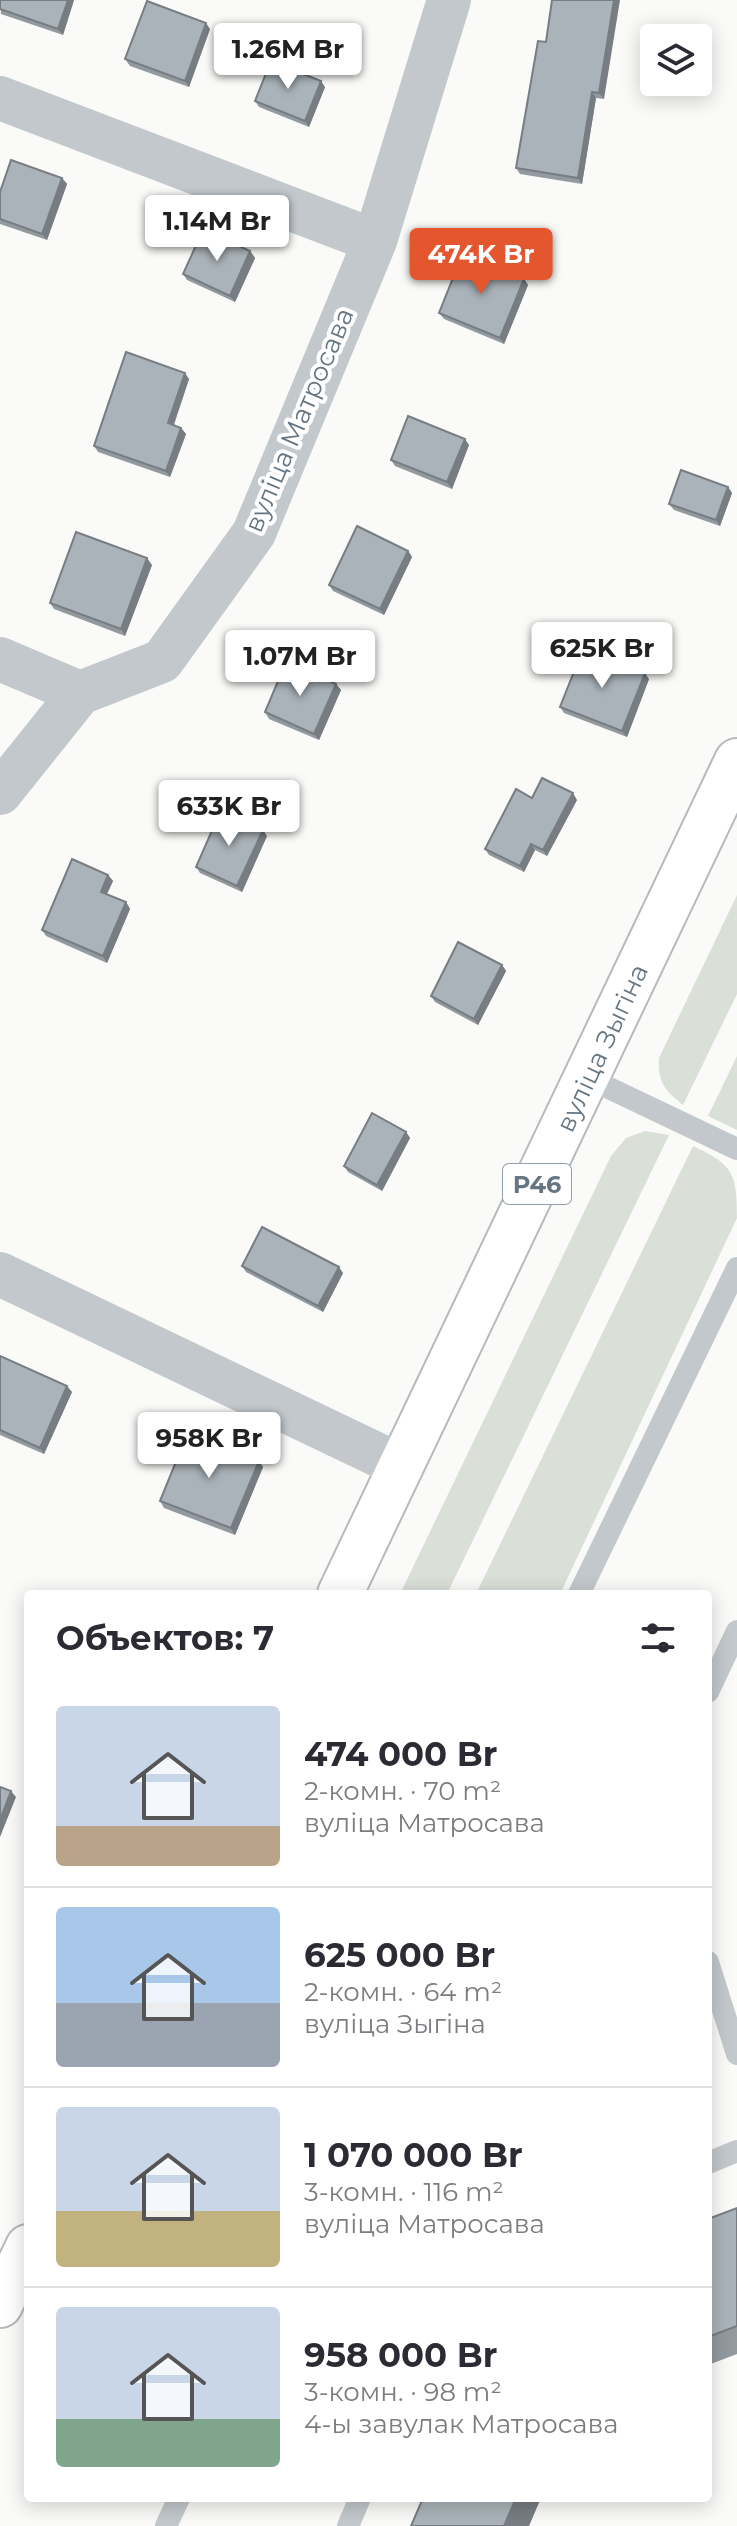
<!DOCTYPE html>
<html lang="ru">
<head>
<meta charset="utf-8">
<style>
  :root { --surface:#fff; --page:#f7f7f7; --text:#2b2b33; --muted:#7c7c81; --line:#e1e1e2; --accent:#e4572e }
  body { margin:0; font-family:Montserrat,sans-serif; background:var(--page); color:var(--text); height:100vh; display:flex; flex-direction:column; font-size:30px; white-space:nowrap }
  * { box-sizing:border-box; margin:0 }
  p { font-size:26px; color:var(--muted) }
  .icon { flex:none; width:44px; height:44px; fill:none; stroke:currentColor; stroke-width:2; stroke-linecap:round; stroke-linejoin:round }
  .map { position:relative; flex:1; overflow:hidden }
  .drawer { position:absolute; left:24px; top:1590px; width:688px; height:912px; display:flex; flex-direction:column; background:var(--surface); border-radius:8px; box-shadow:0 4px 20px #0003 }
  .drawer>* { flex:none }
  .fabs { position:absolute; left:640px; top:24px; display:grid; gap:16px }
  .fabs a { display:grid; place-items:center; width:72px; height:72px; border-radius:8px; background:var(--surface); box-shadow:0 4px 20px #0003; font-size:40px }
  .price { position:absolute; translate:-50% -68px; padding:0 18px; border-radius:8px; background:#fff; color:#222; font-size:26px; line-height:52px; filter:drop-shadow(0 2px 4px #0008) }
  .price::after { content:''; position:absolute; left:50%; top:48px; width:24px; height:18px; margin-left:-12px; background:inherit; clip-path:polygon(0 0,100% 0,50% 100%) }
  .price.current { background:var(--accent); color:#fff }
  ul { padding:0; list-style:none }
  li { display:flex; align-items:center; gap:24px; height:200px; padding:0 32px }
  li+li { border-top:2px solid var(--line) }
  li span { display:grid; place-items:center; flex:none; width:224px; height:160px; border-radius:8px; color:#555 }
  li>.icon { margin-inline-start:auto }
  span .icon { width:96px; height:96px; fill:#fffc; stroke-width:1 }
  li b { font-size:34px }
  h2 { display:flex; justify-content:space-between; align-items:center; height:96px; padding:0 32px; font-size:34px }
  .map>svg:first-child { display:block }
  .green { fill:#dadfd7 }
  .lines { fill:none; stroke-linecap:round; stroke-linejoin:round }
  .primary-casing { stroke:#b5babe; stroke-width:48 }
  .service { stroke:#c3c8cc; stroke-width:22 }
  .minor { stroke:#c3c8cc; stroke-width:44 }
  .primary { stroke:#fff; stroke-width:44 }
  .wall { fill:#929a9f }
  .shaded-wall { fill:#777d82 }
  .building { fill:#aab3b9; stroke:#777d82; stroke-width:2 }
  .labels { text-anchor:middle; dominant-baseline:central; stroke-width:8; stroke-linejoin:round; paint-order:stroke }
  .shield { fill:#fff; stroke:#939fa8; stroke-width:2 }
  .shield-label { font-size:24px; font-weight:bold; fill:#657683 }
  .street-label { font-size:26px; fill:#657683; stroke:#fff }
</style>
</head>
<body>
<div class="map">
<svg width="737" height="2526" viewBox="0 0 737 2526">
  <rect width="100%" height="100%" fill="#fafaf8"/>
  <path class="green" d="M 737,895 L 737,994 L 683,1105 C 664,1089 658,1083 659,1058 Z
    M 737,1056 L 737,1130 L 708,1116 Z
    M 645,1131 L 669,1135 L 447,1594 L 400,1594 L 611,1156 L 626,1138 Z
    M 693,1146 C 734,1165 737,1174 737,1218 L 560,1594 L 476,1594 Z"/>
  <g class="lines">
    <g class="primary-casing">
      <path id="primary" d="M 340,1594 L 737,761
        M 0,2305 L 28,2247"/>
    </g>
    <path class="service" d="M 588,1078 L 737,1149
      M 579,1594 L 737,1268
      M 708,1692 L 737,1631
      M 708,1962 L 737,2054
      M 708,2163 L 737,2151
      M 166,2526 L 179,2498
      M 348,2526 L 360,2498"/>
    <path class="minor" d="M 0,98 L 375,241
      M 0,659 L 80,693
      M 0,793 L 80,693 L 162,661 L 254,533 L 375,241 L 449,0
      M 0,1274 L 401,1466"/>
    <use href="#primary" class="primary"/>
  </g>
  <path class="wall" d="M 0,0 L 74,0 L 63,35 L 1,14 Z
    M 552,0 L 604,99 L 596,98 L 582,184 L 520,174 L 516,168 L 546,42 Z
    M 210,29 L 189,87 L 130,66 L 125,59 Z
    M 325,87 L 309,127 L 259,107 L 255,101 Z
    M 62,178 L 67,184 L 47,240 L 0,224 L 0,192 Z
    M 250,251 L 255,258 L 235,302 L 187,280 L 183,274 Z
    M 524,279 L 528,285 L 504,344 L 444,319 L 439,313 Z
    M 189,379 L 174,425 L 181,428 L 186,434 L 170,477 L 98,452 L 94,446 Z
    M 469,445 L 452,489 L 395,466 L 391,460 Z
    M 728,487 L 732,493 L 720,526 L 674,510 L 669,504 Z
    M 408,551 L 412,557 L 384,615 L 333,591 L 329,585 Z
    M 152,565 L 125,636 L 54,609 L 50,603 Z
    M 649,679 L 627,737 L 564,713 L 560,707 Z
    M 336,684 L 341,690 L 319,740 L 269,719 L 265,712 Z
    M 532,798 L 577,800 L 547,856 L 535,850 L 524,872 L 489,855 L 485,849 Z
    M 267,836 L 242,892 L 200,873 L 196,867 Z
    M 108,875 L 113,881 L 107,894 L 126,902 L 130,909 L 107,963 L 46,936 L 42,930 Z
    M 502,965 L 506,971 L 478,1025 L 435,1002 L 431,996 Z
    M 406,1132 L 410,1138 L 382,1191 L 348,1172 L 344,1166 Z
    M 242,1266 L 343,1273 L 323,1312 L 246,1272 Z
    M 0,1356 L 72,1392 L 44,1454 L 0,1435 Z
    M 259,1461 L 263,1467 L 235,1535 L 164,1508 L 160,1501 Z
    M 737,2208 L 737,2354 L 708,2365 L 708,2219 Z"/>
  <path class="shaded-wall" d="M 68,0 L 74,0 L 63,35 L 58,29 Z
    M 614,0 L 620,0 L 604,99 L 599,93 Z
    M 206,23 L 210,29 L 189,87 L 185,81 Z
    M 321,81 L 325,87 L 309,127 L 305,121 Z
    M 592,92 L 596,98 L 582,184 L 578,178 Z
    M 62,178 L 67,184 L 47,240 L 42,234 Z
    M 250,251 L 255,258 L 235,302 L 230,296 Z
    M 524,279 L 528,285 L 504,344 L 500,338 Z
    M 185,373 L 189,379 L 172,429 L 168,423 Z
    M 181,428 L 186,434 L 170,477 L 166,471 Z
    M 465,439 L 469,445 L 452,489 L 447,482 Z
    M 728,487 L 732,493 L 720,526 L 716,520 Z
    M 408,551 L 412,557 L 384,615 L 380,609 Z
    M 147,558 L 152,565 L 125,636 L 121,629 Z
    M 645,673 L 649,679 L 627,737 L 622,731 Z
    M 336,684 L 341,690 L 319,740 L 314,734 Z
    M 573,793 L 577,800 L 547,856 L 543,850 Z
    M 263,830 L 267,836 L 242,892 L 237,886 Z
    M 531,844 L 535,850 L 524,872 L 520,866 Z
    M 108,875 L 113,881 L 105,898 L 101,892 Z
    M 126,902 L 130,909 L 107,963 L 103,956 Z
    M 502,965 L 506,971 L 478,1025 L 474,1019 Z
    M 406,1132 L 410,1138 L 382,1191 L 377,1185 Z
    M 339,1267 L 343,1273 L 323,1312 L 318,1306 Z
    M 67,1386 L 72,1392 L 44,1454 L 40,1448 Z
    M 259,1461 L 263,1467 L 235,1535 L 231,1528 Z
    M 11,1791 L 16,1797 L 0,1837 L 0,1820 Z
    M 516,2498 L 541,2498 L 529,2526 L 504,2526 Z"/>
  <path class="building" d="M 0,0 L 68,0 L 58,29 L 0,9 Z
    M 552,0 L 614,0 L 599,93 L 592,92 L 578,178 L 516,168 L 538,41 L 546,42 Z
    M 147,1 L 206,23 L 185,81 L 125,59 Z
    M 271,61 L 321,81 L 305,121 L 255,101 Z
    M 11,160 L 62,178 L 42,234 L 0,219 L 0,192 Z
    M 203,230 L 250,251 L 230,296 L 183,274 Z
    M 463,253 L 524,279 L 500,338 L 439,313 Z
    M 126,352 L 185,373 L 168,423 L 181,428 L 166,471 L 94,446 Z
    M 408,416 L 465,439 L 447,482 L 391,460 Z
    M 681,470 L 728,487 L 716,520 L 669,504 Z
    M 357,526 L 408,551 L 380,609 L 329,585 Z
    M 76,532 L 147,558 L 121,629 L 50,603 Z
    M 583,649 L 645,673 L 622,731 L 560,707 Z
    M 286,662 L 336,684 L 314,734 L 265,712 Z
    M 542,778 L 573,793 L 543,850 L 531,844 L 520,866 L 485,849 L 516,789 L 532,798 Z
    M 221,810 L 263,830 L 237,886 L 196,867 Z
    M 72,859 L 108,875 L 101,892 L 126,902 L 103,956 L 42,930 Z
    M 458,942 L 502,965 L 474,1019 L 431,996 Z
    M 372,1113 L 406,1132 L 377,1185 L 344,1166 Z
    M 262,1227 L 339,1267 L 318,1306 L 242,1266 Z
    M 0,1356 L 67,1386 L 40,1448 L 0,1430 Z
    M 188,1432 L 259,1461 L 231,1528 L 160,1501 Z
    M 0,1787 L 11,1791 L 0,1820 Z
    M 737,2208 L 737,2326 L 708,2337 L 708,2219 Z
    M 423,2498 L 516,2498 L 504,2526 L 411,2526 Z"/>
  <g class="labels">
    <rect class="shield" x="503" y="1164" width="68" height="40" rx="6"/>
    <g class="shield-label">
      <text x="537" y="1184">Р46</text>
    </g>
    <g class="street-label">
      <text transform="translate(299 420) rotate(-67)">вуліца Матросава</text>
      <text transform="translate(602 1048) rotate(-65)">вуліца Зыгіна</text>
    </g>
  </g>
</svg>
<div class="fabs">
<a><svg class="icon" aria-label="layers" viewBox="0 0 24 24"><path d="M12 4l9 5-9 5-9-5zM3 14l9 5 9-5"/></svg></a>
</div>
<b class="price" style="left:288px;top:91px">1.26M Br</b>
<b class="price" style="left:217px;top:263px">1.14M Br</b>
<b class="price current" style="left:481px;top:296px">474K Br</b>
<b class="price" style="left:602px;top:690px">625K Br</b>
<b class="price" style="left:300px;top:698px">1.07M Br</b>
<b class="price" style="left:229px;top:848px">633K Br</b>
<b class="price" style="left:209px;top:1480px">958K Br</b>
<section class="drawer">
<h2>Объектов: 7<svg class="icon" aria-label="filters" viewBox="0 0 24 24"><path d="M4 7h16M4 17h16"/><circle cx="9" cy="7" r="2"/><circle cx="15" cy="17" r="2"/></svg></h2>
<ul>
<li><span style="background:linear-gradient(#c9d6e8 75%,#b9a48a 0)"><svg class="icon" aria-label="home" viewBox="0 0 24 24"><path d="M3 11l9-7 9 7M6 9v11h12V9"/></svg></span><div><b>474 000 Br</b><p>2-комн. · 70 m²</p><p>вуліца Матросава</p></div></li>
<li><span style="background:linear-gradient(#a9c7e8 60%,#9aa5b1 0)"><svg class="icon" aria-label="home" viewBox="0 0 24 24"><path d="M3 11l9-7 9 7M6 9v11h12V9"/></svg></span><div><b>625 000 Br</b><p>2-комн. · 64 m²</p><p>вуліца Зыгіна</p></div></li>
<li><span style="background:linear-gradient(#c9d6e8 65%,#c2b280 0)"><svg class="icon" aria-label="home" viewBox="0 0 24 24"><path d="M3 11l9-7 9 7M6 9v11h12V9"/></svg></span><div><b>1 070 000 Br</b><p>3-комн. · 116 m²</p><p>вуліца Матросава</p></div></li>
<li><span style="background:linear-gradient(#c9d6e8 70%,#7fa58c 0)"><svg class="icon" aria-label="home" viewBox="0 0 24 24"><path d="M3 11l9-7 9 7M6 9v11h12V9"/></svg></span><div><b>958 000 Br</b><p>3-комн. · 98 m²</p><p>4-ы завулак Матросава</p></div></li>
</ul>
</section>
</div>
</body>
</html>
